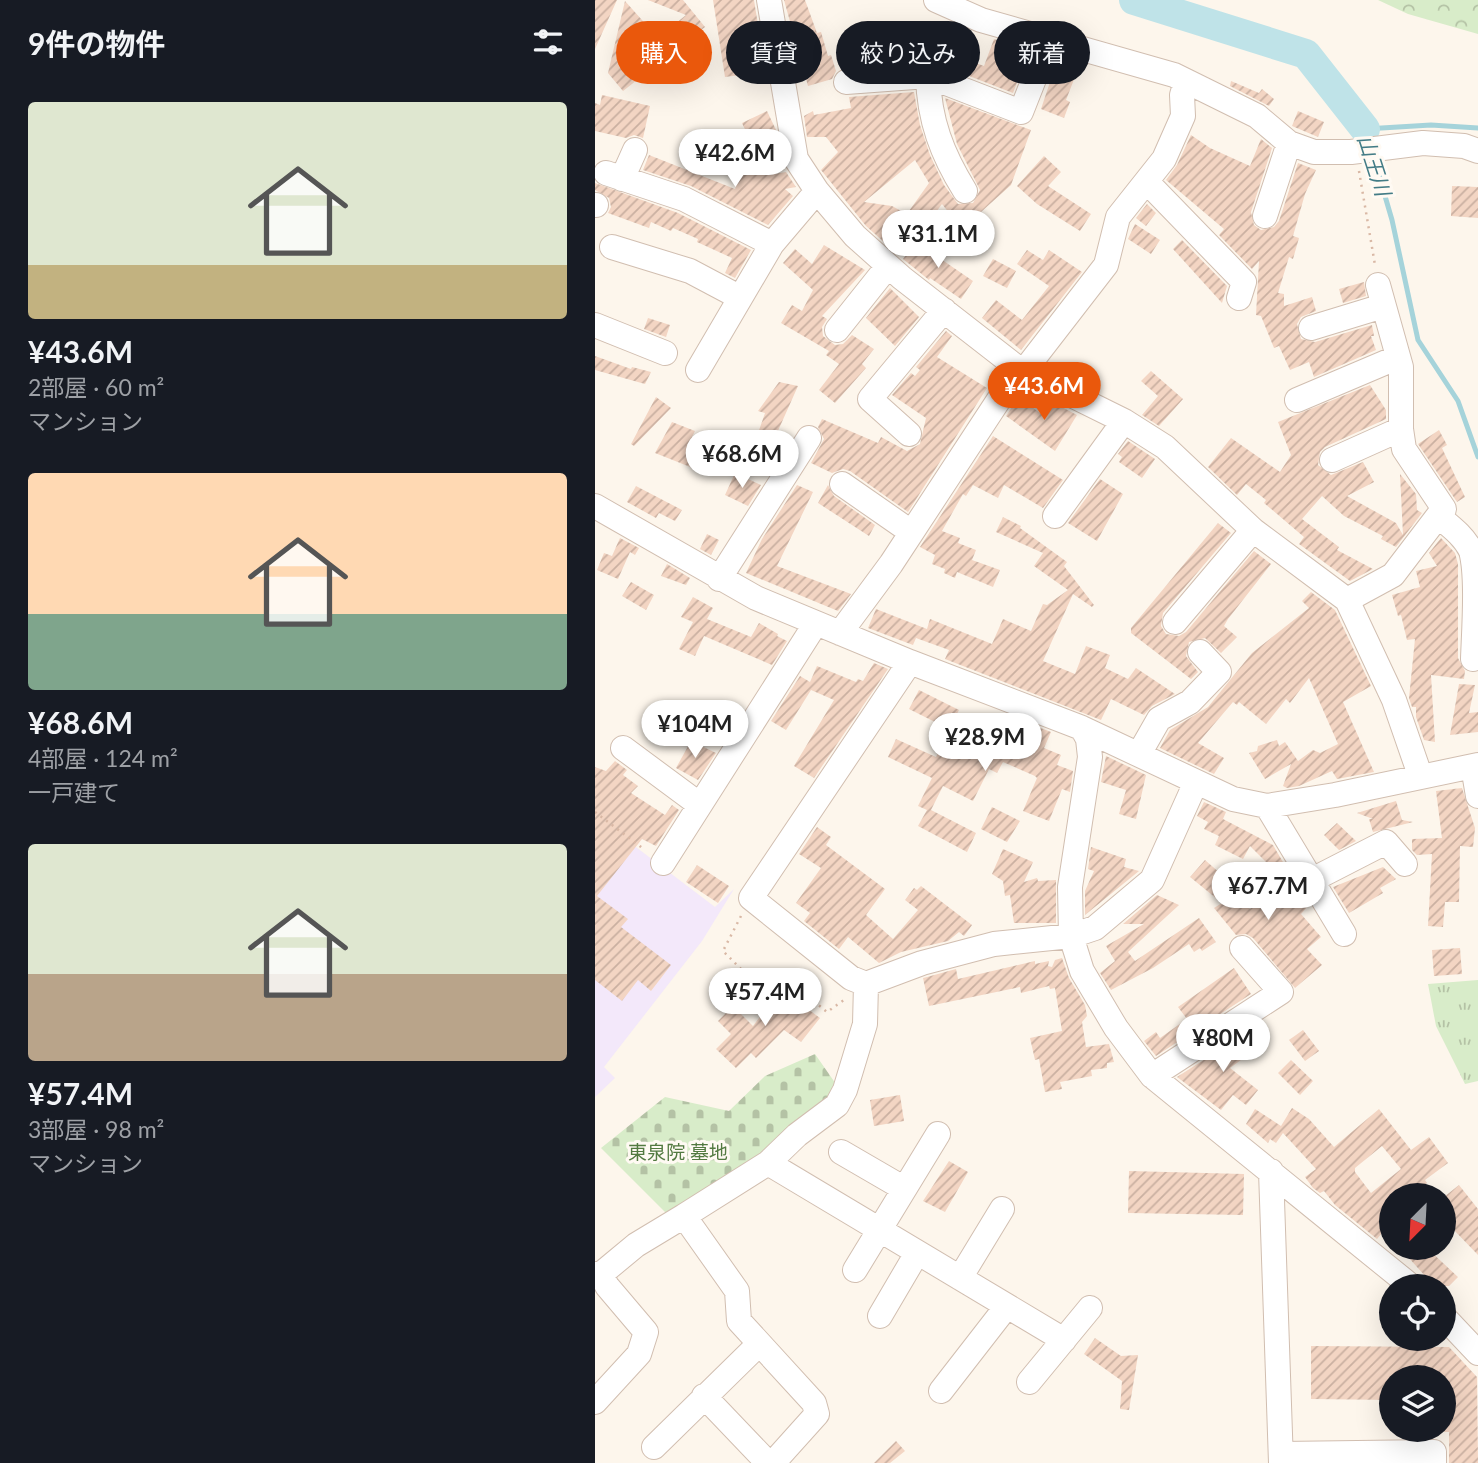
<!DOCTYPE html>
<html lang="ja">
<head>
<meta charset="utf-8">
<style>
  :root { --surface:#171b24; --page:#242831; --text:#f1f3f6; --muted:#9ea1a6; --accent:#ea580c }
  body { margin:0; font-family:Lato,"Noto Sans JP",sans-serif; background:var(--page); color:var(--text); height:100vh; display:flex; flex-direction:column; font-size:26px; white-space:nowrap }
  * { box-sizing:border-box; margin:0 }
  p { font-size:23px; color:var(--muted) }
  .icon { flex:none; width:38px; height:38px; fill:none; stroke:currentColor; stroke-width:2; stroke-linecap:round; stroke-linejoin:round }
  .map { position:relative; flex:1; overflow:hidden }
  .sheet { display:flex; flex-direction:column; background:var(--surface); width:595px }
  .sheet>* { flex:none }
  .top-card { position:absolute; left:21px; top:21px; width:665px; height:63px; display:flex; gap:14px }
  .needle { width:46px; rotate:204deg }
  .tools { position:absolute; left:784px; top:1183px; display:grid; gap:14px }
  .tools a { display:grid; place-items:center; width:77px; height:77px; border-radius:50%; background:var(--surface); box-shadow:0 7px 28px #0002; font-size:35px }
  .price { position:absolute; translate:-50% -60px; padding:0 16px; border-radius:24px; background:#fff; color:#222; font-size:23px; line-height:46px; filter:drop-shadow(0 2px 4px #0008) }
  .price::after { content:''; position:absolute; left:50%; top:42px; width:21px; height:16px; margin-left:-10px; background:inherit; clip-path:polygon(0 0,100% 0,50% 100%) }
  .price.on { background:var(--accent); color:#fff }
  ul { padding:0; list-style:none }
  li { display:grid; align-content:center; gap:14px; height:371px; padding:0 28px }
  li span { display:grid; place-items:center; height:217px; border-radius:7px; color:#555 }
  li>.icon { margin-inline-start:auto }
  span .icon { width:126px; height:126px; fill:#fffc; stroke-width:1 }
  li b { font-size:30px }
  h2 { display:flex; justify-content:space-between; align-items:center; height:84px; padding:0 28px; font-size:30px }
  .chip { padding:0 24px; border-radius:32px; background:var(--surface); box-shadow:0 7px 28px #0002; font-size:24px; line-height:63px }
  .chip.on { background:var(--accent); color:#fff }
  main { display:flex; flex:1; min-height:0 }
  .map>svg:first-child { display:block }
  .education { fill:#f3e8fa }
  .grass { fill:url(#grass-tufts) }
  .forest { fill:url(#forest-crowns) }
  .cemetery { fill:url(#cemetery-stones) }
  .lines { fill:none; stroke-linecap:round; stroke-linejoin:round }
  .stream { stroke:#a5d3da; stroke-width:5 }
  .river { stroke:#bfe3e8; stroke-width:30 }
  .building { fill:url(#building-hatch); fill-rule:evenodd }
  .minor-casing { stroke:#d1beb0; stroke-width:26 }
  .path { stroke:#d9b8a5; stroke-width:2.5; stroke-dasharray:2 5; stroke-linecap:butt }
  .minor { stroke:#fff; stroke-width:24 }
  .labels { text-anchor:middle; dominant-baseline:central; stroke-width:6; stroke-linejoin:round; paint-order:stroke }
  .park-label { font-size:19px; fill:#537a41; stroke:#fffaf3 }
  .water-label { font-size:21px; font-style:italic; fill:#437c86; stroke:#fffaf3 }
</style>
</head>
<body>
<main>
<section class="sheet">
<h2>9件の物件<svg class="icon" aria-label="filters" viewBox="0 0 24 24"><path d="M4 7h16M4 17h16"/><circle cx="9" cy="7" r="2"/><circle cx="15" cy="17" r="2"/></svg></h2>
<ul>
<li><span style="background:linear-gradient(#dfe7d0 75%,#c2b280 0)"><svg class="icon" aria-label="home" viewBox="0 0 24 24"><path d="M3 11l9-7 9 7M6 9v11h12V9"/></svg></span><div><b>¥43.6M</b><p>2部屋 · 60 m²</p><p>マンション</p></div></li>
<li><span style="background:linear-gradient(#ffd9b3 65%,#7fa58c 0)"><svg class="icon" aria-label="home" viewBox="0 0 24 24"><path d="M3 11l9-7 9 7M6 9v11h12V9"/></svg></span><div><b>¥68.6M</b><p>4部屋 · 124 m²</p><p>一戸建て</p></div></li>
<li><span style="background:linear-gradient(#dfe7d0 60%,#b9a48a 0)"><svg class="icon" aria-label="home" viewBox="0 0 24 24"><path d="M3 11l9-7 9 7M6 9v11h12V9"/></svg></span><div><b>¥57.4M</b><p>3部屋 · 98 m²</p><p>マンション</p></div></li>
</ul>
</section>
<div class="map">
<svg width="883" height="1463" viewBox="0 0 883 1463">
  <defs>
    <pattern id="grass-tufts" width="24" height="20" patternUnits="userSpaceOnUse" patternTransform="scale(1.75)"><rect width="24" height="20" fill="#d8ecc9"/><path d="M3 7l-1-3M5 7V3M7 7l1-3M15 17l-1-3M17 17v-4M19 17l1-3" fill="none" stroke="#b4c2a5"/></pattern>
    <pattern id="forest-crowns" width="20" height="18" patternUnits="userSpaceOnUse" patternTransform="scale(1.75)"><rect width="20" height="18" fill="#d8ecc9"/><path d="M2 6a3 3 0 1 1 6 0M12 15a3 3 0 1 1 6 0" fill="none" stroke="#b4c2a5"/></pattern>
    <pattern id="cemetery-stones" width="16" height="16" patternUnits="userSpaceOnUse" patternTransform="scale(1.75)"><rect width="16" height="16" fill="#d8ecc9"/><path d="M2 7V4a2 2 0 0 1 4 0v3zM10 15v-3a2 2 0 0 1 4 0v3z" fill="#b4c2a5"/></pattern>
    <pattern id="building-hatch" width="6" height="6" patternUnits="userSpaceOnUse" patternTransform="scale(1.75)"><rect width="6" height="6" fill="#f3d5c3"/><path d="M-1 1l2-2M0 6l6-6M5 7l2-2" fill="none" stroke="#cab0a1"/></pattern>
  </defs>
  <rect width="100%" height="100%" fill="#fdf6ec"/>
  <path class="education" d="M 0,816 L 120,907 L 139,889 L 107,941 L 9,1067 L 20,1078 L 0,1097 Z"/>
  <path class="grass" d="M 883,980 L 883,1081 L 870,1084 L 841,1026 L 833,984 Z"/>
  <path class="forest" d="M 783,0 L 883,0 L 883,34 L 813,14 Z"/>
  <path class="cemetery" d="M 220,1054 L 243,1087 L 236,1102 L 164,1157 L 75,1217 L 6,1148 L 70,1097 L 134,1111 L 170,1076 Z"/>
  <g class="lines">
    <path class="stream" d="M 774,142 L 770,129 L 836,125 L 883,128
      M 778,155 L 797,220 L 823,340 L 863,401 L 883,457"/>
    <path class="river" d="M 539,0 L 711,54 L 770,129"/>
  </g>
  <path class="building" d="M 0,0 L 22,0 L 0,49 Z
    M 53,0 L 88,0 L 110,27 L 28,91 L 13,73 L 30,1 L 63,38 L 91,15 Z
    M 118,0 L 159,0 L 163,25 L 148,27 L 153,74 L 130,77 Z
    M 189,0 L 210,0 L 222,33 L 226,32 L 233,56 L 236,55 L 241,71 L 237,79 L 213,86 Z
    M 399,39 L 435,49 L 418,93 L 356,69 L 362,56 L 389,66 Z
    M 463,58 L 485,64 L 471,100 L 475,102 L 469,118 L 446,109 Z
    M 636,81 L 664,93 L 667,89 L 679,99 L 674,106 L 635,86 Z
    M 319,92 L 325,125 L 335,155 L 349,185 L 363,204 L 378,203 L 385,190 L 362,144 L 350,98 L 436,130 L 416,185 L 367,229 L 347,204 L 327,231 L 309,218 L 334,183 L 320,160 L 269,202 L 297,206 L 308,212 L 289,242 L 271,226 L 226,170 L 243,152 L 231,137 L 212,137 L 209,116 L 218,111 L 219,115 L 256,108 L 254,97 Z
    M 7,95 L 55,106 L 48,138 L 39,135 L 31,138 L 0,131 L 0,103 L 5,105 Z
    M 172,111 L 181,130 L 156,142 L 147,123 Z
    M 703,111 L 729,122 L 723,137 L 697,126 Z
    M 596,135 L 615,148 L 655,166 L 666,139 L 677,148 L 656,212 L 659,225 L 666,230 L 679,227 L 684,221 L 703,163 L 721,170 L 710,194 L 698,236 L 704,238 L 698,259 L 694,257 L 683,293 L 689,294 L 689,306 L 717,297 L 721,311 L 706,317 L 702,324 L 706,339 L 720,342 L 777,325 L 779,336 L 776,336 L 781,350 L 719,377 L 714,362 L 695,370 L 684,346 L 679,348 L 666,316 L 661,315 L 664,261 L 657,269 L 624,235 L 629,229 L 571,180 L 582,165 Z
    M 54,155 L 140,189 L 146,168 L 173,175 L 191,172 L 201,187 L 190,189 L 198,196 L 173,225 L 96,186 L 48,170 Z
    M 449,156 L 466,172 L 453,186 L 496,214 L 485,231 L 442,204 L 422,186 Z
    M 0,183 L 83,213 L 156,250 L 140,278 L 130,273 L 137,258 L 102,242 L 103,239 L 78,228 L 76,231 L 56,222 L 54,228 L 13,213 L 16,207 L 14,198 L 0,190 Z
    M 857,186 L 883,187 L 883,218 L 856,216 Z
    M 552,204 L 561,213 L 551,226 L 541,218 Z
    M 540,224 L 565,240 L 556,254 L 533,239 Z
    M 587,240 L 632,286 L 627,303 L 578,249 Z
    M 321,242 L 378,281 L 366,299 L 335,278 L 334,280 L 308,259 Z
    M 229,245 L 270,270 L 227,316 L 232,319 L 227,327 L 228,336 L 240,345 L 248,344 L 257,335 L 279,349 L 267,364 L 271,368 L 240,403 L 224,390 L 244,364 L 231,355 L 234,351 L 186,323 L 197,305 L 207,311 L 218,290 L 188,263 L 200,249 L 217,264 Z
    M 432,250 L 448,260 L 454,250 L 487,272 L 426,350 L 387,318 L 401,300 L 427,320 L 454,286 L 422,264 Z
    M 398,259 L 421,271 L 412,288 L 388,276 Z
    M 769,282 L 771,296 L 748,303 L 744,289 Z
    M 295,288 L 324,317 L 300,346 L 271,318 Z
    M 53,318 L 75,325 L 71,337 L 49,329 Z
    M 351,331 L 357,336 L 342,357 L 392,388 L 313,512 L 255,471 L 248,469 L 237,473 L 216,463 L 229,439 L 223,427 L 227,419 L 283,443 L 286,437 L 312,451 L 325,444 L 331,418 L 297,395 L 316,373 L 320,376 L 325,370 L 321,367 Z
    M 0,356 L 36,369 L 37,367 L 56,372 L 50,384 L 0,370 Z
    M 556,371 L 588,399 L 564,426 L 547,415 L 563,396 L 546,381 Z
    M 184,382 L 203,386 L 182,433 L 189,437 L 184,448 L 161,439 L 170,413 L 163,411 Z
    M 775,385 L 791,410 L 791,419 L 730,447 L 725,452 L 723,465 L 736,475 L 768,462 L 779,482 L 752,496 L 801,523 L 808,535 L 805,474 L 821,494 L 822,510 L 827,513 L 801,547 L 786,539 L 788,536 L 749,516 L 727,496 L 707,519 L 744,547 L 742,550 L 778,569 L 755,581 L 704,544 L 709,537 L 669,503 L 671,500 L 651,484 L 642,495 L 613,467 L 636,438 L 685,472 L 696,455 L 683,422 Z
    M 61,397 L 76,408 L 39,446 L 36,444 Z
    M 421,401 L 430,408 L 433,404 L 446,414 L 455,401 L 482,415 L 460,451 L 411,416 Z
    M 77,422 L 100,431 L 97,437 L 123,447 L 113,474 L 60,453 Z
    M 844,430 L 852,445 L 847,448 L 870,497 L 862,502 L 823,444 Z
    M 398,436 L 468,480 L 448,508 L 409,485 L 403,498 L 378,485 L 371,496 L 368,494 L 347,531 L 365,538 L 363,543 L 381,550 L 377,560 L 405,570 L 398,587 L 362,572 L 360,578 L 349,573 L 350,569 L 337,564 L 340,555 L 325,547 Z
    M 533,441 L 560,459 L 547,478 L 524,462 L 527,457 L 523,454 Z
    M 140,473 L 166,485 L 153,506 L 130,495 Z
    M 505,479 L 528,494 L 502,541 L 473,523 Z
    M 202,485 L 218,492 L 182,566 L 256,594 L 243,611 L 151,573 L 167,539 Z
    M 233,485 L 239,496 L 280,525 L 274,536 L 223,503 Z
    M 41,486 L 87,510 L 80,521 L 64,513 L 61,518 L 32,502 Z
    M 408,517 L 426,526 L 425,528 L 472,562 L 469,566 L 499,605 L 497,607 L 478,594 L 448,661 L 480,674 L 491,646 L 515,655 L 510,668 L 533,679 L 541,668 L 580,694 L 557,706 L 549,715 L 516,699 L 506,720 L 350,659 L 354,650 L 321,638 L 318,645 L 273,628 L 281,609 L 332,629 L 335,619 L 397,644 L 408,619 L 436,631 L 448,604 L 452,605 L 473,590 L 439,566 L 448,553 L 401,532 Z
    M 623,523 L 636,533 L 568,613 L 566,626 L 571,634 L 584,636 L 591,632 L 659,551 L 676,564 L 633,619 L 629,626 L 642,637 L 626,653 L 610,638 L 594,642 L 591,656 L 603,672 L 596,679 L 536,633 L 536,628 Z
    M 112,534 L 124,540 L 116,555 L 105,549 Z
    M 25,538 L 44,548 L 40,555 L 35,552 L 23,579 L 2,570 L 9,553 L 17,556 Z
    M 846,538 L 860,553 L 863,564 L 863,658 L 870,671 L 869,679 L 836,675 L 840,742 L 829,740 L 821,717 L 821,707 L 817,707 L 814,698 L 820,639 L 812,640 L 806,615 L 803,616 L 797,595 L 825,587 L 821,571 L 842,566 L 834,553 Z
    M 72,564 L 95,578 L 91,585 L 66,576 Z
    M 36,582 L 59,595 L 51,610 L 27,596 Z
    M 716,592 L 740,610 L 776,686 L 748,702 L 779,772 L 742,779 L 737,771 L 704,786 L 692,788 L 688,786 L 696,764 L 670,779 L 654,753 L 662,751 L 663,746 L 682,740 L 684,746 L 690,742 L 703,761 L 718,750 L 725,753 L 743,744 L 714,678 L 695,703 L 691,699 L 671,724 L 644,702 L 642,705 L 638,702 L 603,743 L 629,758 L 619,774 L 565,748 L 575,730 L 613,707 L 657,653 L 714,608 L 707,601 Z
    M 98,597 L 118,608 L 112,619 L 156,637 L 164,623 L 183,634 L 182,636 L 192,641 L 177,665 L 109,636 L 100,656 L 84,649 L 98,622 L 86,617 Z
    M 279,663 L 293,669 L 219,778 L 199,766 L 239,700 L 216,690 L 191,730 L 176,721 L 205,676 L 215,682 L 222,666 L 261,682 L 263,679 L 268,681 Z
    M 864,684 L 880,685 L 874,713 L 883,712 L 883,732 L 855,735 Z
    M 324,690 L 364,710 L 354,729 L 314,709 Z
    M 417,721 L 433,729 L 435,724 L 456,732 L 449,748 L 466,755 L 462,765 L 478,771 L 475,792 L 467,789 L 454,821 L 428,811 L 442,778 L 440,776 L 408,762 L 402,773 L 394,769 L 378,801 L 348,786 L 336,810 L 381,833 L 372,852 L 323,826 L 332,810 L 323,806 L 337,778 L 293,757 L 301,739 L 341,757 L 357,725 L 403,747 Z
    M 96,741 L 121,753 L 103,780 L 81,768 Z
    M 511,756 L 551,775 L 541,819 L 524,814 L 531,790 L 506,782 Z
    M 20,761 L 32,770 L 28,775 L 43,786 L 36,793 L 70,815 L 77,805 L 84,810 L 61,846 L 47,839 L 2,896 L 33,919 L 26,927 L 76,965 L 56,991 L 43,980 L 27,1001 L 0,980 L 0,767 L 11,771 Z
    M 867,788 L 880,828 L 878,847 L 865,846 L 864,902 L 850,902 L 848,927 L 833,926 L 837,854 L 822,855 L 817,850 L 817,839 L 847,838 L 841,791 Z
    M 801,801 L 807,820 L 818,822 L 778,832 L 774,819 L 778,819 L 762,813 Z
    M 609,802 L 631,812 L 628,819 L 678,845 L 692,869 L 685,876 L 655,846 L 648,859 L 620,845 L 624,836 L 609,829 L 613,822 L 602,816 Z
    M 397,807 L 425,821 L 412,842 L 386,829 Z
    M 742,823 L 761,841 L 744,850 L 729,835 Z
    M 222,827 L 236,837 L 231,845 L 290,889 L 271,915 L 298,939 L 323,910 L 310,900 L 319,888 L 322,890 L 326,886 L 377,925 L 369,936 L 364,932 L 353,941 L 306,952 L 284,963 L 253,937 L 244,949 L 209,921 L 215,913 L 201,903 L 226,868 L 204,854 Z
    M 496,847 L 531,859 L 529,867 L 544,871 L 490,915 L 490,891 L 499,871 L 493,869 Z
    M 408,849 L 438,862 L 429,882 L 442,878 L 443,881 L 461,880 L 461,923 L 419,923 L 415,895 L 410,896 L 408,881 L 397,874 Z
    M 610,860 L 634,881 L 655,909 L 687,876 L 714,905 L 706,914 L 726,937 L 712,949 L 727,965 L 700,988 L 658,938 L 651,934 L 641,935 L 619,908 L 627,903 L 595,877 Z
    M 102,865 L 134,886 L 123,903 L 91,882 Z
    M 788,867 L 801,879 L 785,888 L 788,893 L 754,913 L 738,887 Z
    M 562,895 L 584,905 L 533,952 L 540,961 L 604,918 L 621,942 L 607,951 L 605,948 L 599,952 L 594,944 L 558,968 L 516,990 L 505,973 L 520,961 L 511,946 L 549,924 L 528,924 Z
    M 865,948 L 867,974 L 839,976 L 837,950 Z
    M 467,958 L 474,978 L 490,1005 L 492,1016 L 487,1022 L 491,1047 L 514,1044 L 519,1062 L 512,1063 L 512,1068 L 496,1070 L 497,1076 L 465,1082 L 467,1089 L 450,1092 L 444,1059 L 440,1060 L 435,1038 L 467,1031 L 460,988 L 455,989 L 454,986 L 426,993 L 425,987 L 334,1006 L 328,978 L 332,977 L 361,969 L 363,979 L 440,961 L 440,964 L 454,961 L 453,966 L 457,967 L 460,960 Z
    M 639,968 L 656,994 L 561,1056 L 549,1041 L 561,1032 L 565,1038 L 592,1019 L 583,1007 Z
    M 186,989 L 225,1018 L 206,1042 L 189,1030 L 161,1058 L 156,1053 L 141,1068 L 121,1049 L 136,1034 L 123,1021 L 138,1006 L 158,1026 Z
    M 708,1030 L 724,1051 L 710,1061 L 694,1040 Z
    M 654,1031 L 665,1046 L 635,1068 L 663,1090 L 651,1105 L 638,1095 L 626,1110 L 582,1077 Z
    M 696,1060 L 718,1081 L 705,1095 L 683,1073 Z
    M 305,1095 L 309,1121 L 279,1126 L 275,1100 Z
    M 697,1108 L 714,1119 L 739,1147 L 784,1109 L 816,1150 L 834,1137 L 853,1163 L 830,1180 L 832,1183 L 817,1195 L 796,1195 L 796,1222 L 782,1239 L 740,1205 L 729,1191 L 725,1193 L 718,1188 L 710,1177 L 721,1169 L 688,1133 L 681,1143 L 675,1139 L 673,1143 L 651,1124 L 660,1109 L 686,1126 ZM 787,1146 L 806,1169 L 776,1193 L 760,1172 L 760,1168 Z
    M 354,1161 L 373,1172 L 350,1212 L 328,1201 Z
    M 534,1171 L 649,1174 L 648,1215 L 533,1213 Z
    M 864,1185 L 883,1209 L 883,1255 L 856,1227 L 849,1235 L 849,1197 Z
    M 805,1248 L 832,1248 L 863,1277 L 854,1286 L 839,1286 Z
    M 500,1338 L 526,1356 L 543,1355 L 534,1410 L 525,1409 L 527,1381 L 489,1354 Z
    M 716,1346 L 854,1347 L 882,1377 L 883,1463 L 854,1463 L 854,1432 L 849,1432 L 849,1377 L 796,1377 L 796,1400 L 716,1399 Z
    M 301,1441 L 310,1451 L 295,1463 L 279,1463 Z"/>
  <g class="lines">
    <g class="minor-casing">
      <path id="minor" d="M 174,0 L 201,159 L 222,191 L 260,236 L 307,278 L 424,369 L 529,421 L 570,447 L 658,530 L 752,600 L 799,700 L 825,775
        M 341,0 L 386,20 L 579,75 L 662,116 L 694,143 L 719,152 L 756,152 L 828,143 L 869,146 L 883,151
        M 333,76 C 334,120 347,154 370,191
        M 251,82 L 333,76 L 426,112 L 454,41
        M 11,173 L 89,199 L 177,244
        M 27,179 L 40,150
        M 552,182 L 649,282 L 644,298
        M 0,205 L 1,205
        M 670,216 L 694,143
        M 17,247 L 95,271 L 144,297
        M 783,285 L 806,367 L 806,429 L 809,449 L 849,509 L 843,516 C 855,526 869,536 876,551 C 883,576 879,630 878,659
        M 0,325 L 70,353
        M 716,328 L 788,306
        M 242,330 L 293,266
        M 103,370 L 177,244 L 222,191
        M 429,371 L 511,265 L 523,217 L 569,159 L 588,116 L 587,95 L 591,82
        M 702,400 L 801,358
        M 314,434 L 275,399 L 349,310
        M 737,460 L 806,429
        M 247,484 L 316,532
        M 0,506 L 161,598 L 315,662 L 487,728 L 493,739 L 495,757 L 475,887 L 476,936 L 487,971 L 521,1028 L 557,1076 L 816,1286
        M 460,516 L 529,421
        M 124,579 L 214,438
        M 752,600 L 798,575 L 843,516
        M 580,622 L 658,530
        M 245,633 L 296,564 L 424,369
        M 487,728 L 638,799 L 672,806 L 740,795 L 883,765
        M 28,748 L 105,805
        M 544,754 L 564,719 L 595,702 L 624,672 L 605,652
        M 878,766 L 883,796
        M 672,806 L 749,934
        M 68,863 L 221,623
        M 717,880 L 791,842 L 810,864
        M 271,984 L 256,978 L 156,898 L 315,662
        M 557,1076 L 686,992 L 647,948
        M 246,1152 L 308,1188
        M 173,1163 L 469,1340
        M 676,1171 L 686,1463
        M 260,1270 L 343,1134
        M 0,1274 L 6,1274 L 41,1245 L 89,1216
        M 365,1278 L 407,1209
        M 285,1316 L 322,1253
        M 849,1317 L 883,1353
        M 434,1382 L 495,1308
        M 346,1391 L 412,1306
        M 109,1396 L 173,1463
        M 0,1402 L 44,1354 L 51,1332 L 12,1286 L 6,1274
        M 59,1447 L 164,1344
        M 686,1454 L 839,1452 L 839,1463
        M 178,1463 L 222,1414 L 219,1403 L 144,1321 L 142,1291 L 89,1216 L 173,1163 L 202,1135 L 242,1105 L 250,1090 L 270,1024 L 271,984 L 327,963 L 399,944 L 476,936 L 500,928 L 557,880 L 601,782"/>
    </g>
    <path class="path" d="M 764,171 L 780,265
      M 0,812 L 50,850
      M 146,916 L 128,951 L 177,1000
      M 172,995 L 189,977 L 232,1012 L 249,1000"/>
    <use href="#minor" class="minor"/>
  </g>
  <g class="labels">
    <g class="park-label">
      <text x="83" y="1151">東泉院 墓地</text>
    </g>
    <g class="water-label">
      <text transform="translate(780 165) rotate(72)">山王川</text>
    </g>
  </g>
</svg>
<div class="tools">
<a><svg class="needle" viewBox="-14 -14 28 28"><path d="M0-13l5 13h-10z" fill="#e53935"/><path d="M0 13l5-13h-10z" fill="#9ea1a6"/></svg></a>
<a><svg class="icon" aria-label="locate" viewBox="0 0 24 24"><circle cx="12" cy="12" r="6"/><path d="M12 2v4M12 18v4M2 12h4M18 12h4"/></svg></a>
<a><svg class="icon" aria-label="layers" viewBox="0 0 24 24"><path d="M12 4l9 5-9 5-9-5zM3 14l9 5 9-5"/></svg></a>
</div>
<b class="price" style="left:140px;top:189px">¥42.6M</b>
<b class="price" style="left:343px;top:270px">¥31.1M</b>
<b class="price on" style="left:449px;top:422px">¥43.6M</b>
<b class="price" style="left:147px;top:490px">¥68.6M</b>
<b class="price" style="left:100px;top:760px">¥104M</b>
<b class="price" style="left:390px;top:773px">¥28.9M</b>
<b class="price" style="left:673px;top:922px">¥67.7M</b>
<b class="price" style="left:170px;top:1028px">¥57.4M</b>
<b class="price" style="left:628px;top:1074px">¥80M</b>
<div class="top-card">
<a class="chip on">購入</a>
<a class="chip">賃貸</a>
<a class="chip">絞り込み</a>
<a class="chip">新着</a>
</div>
</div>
</main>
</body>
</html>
